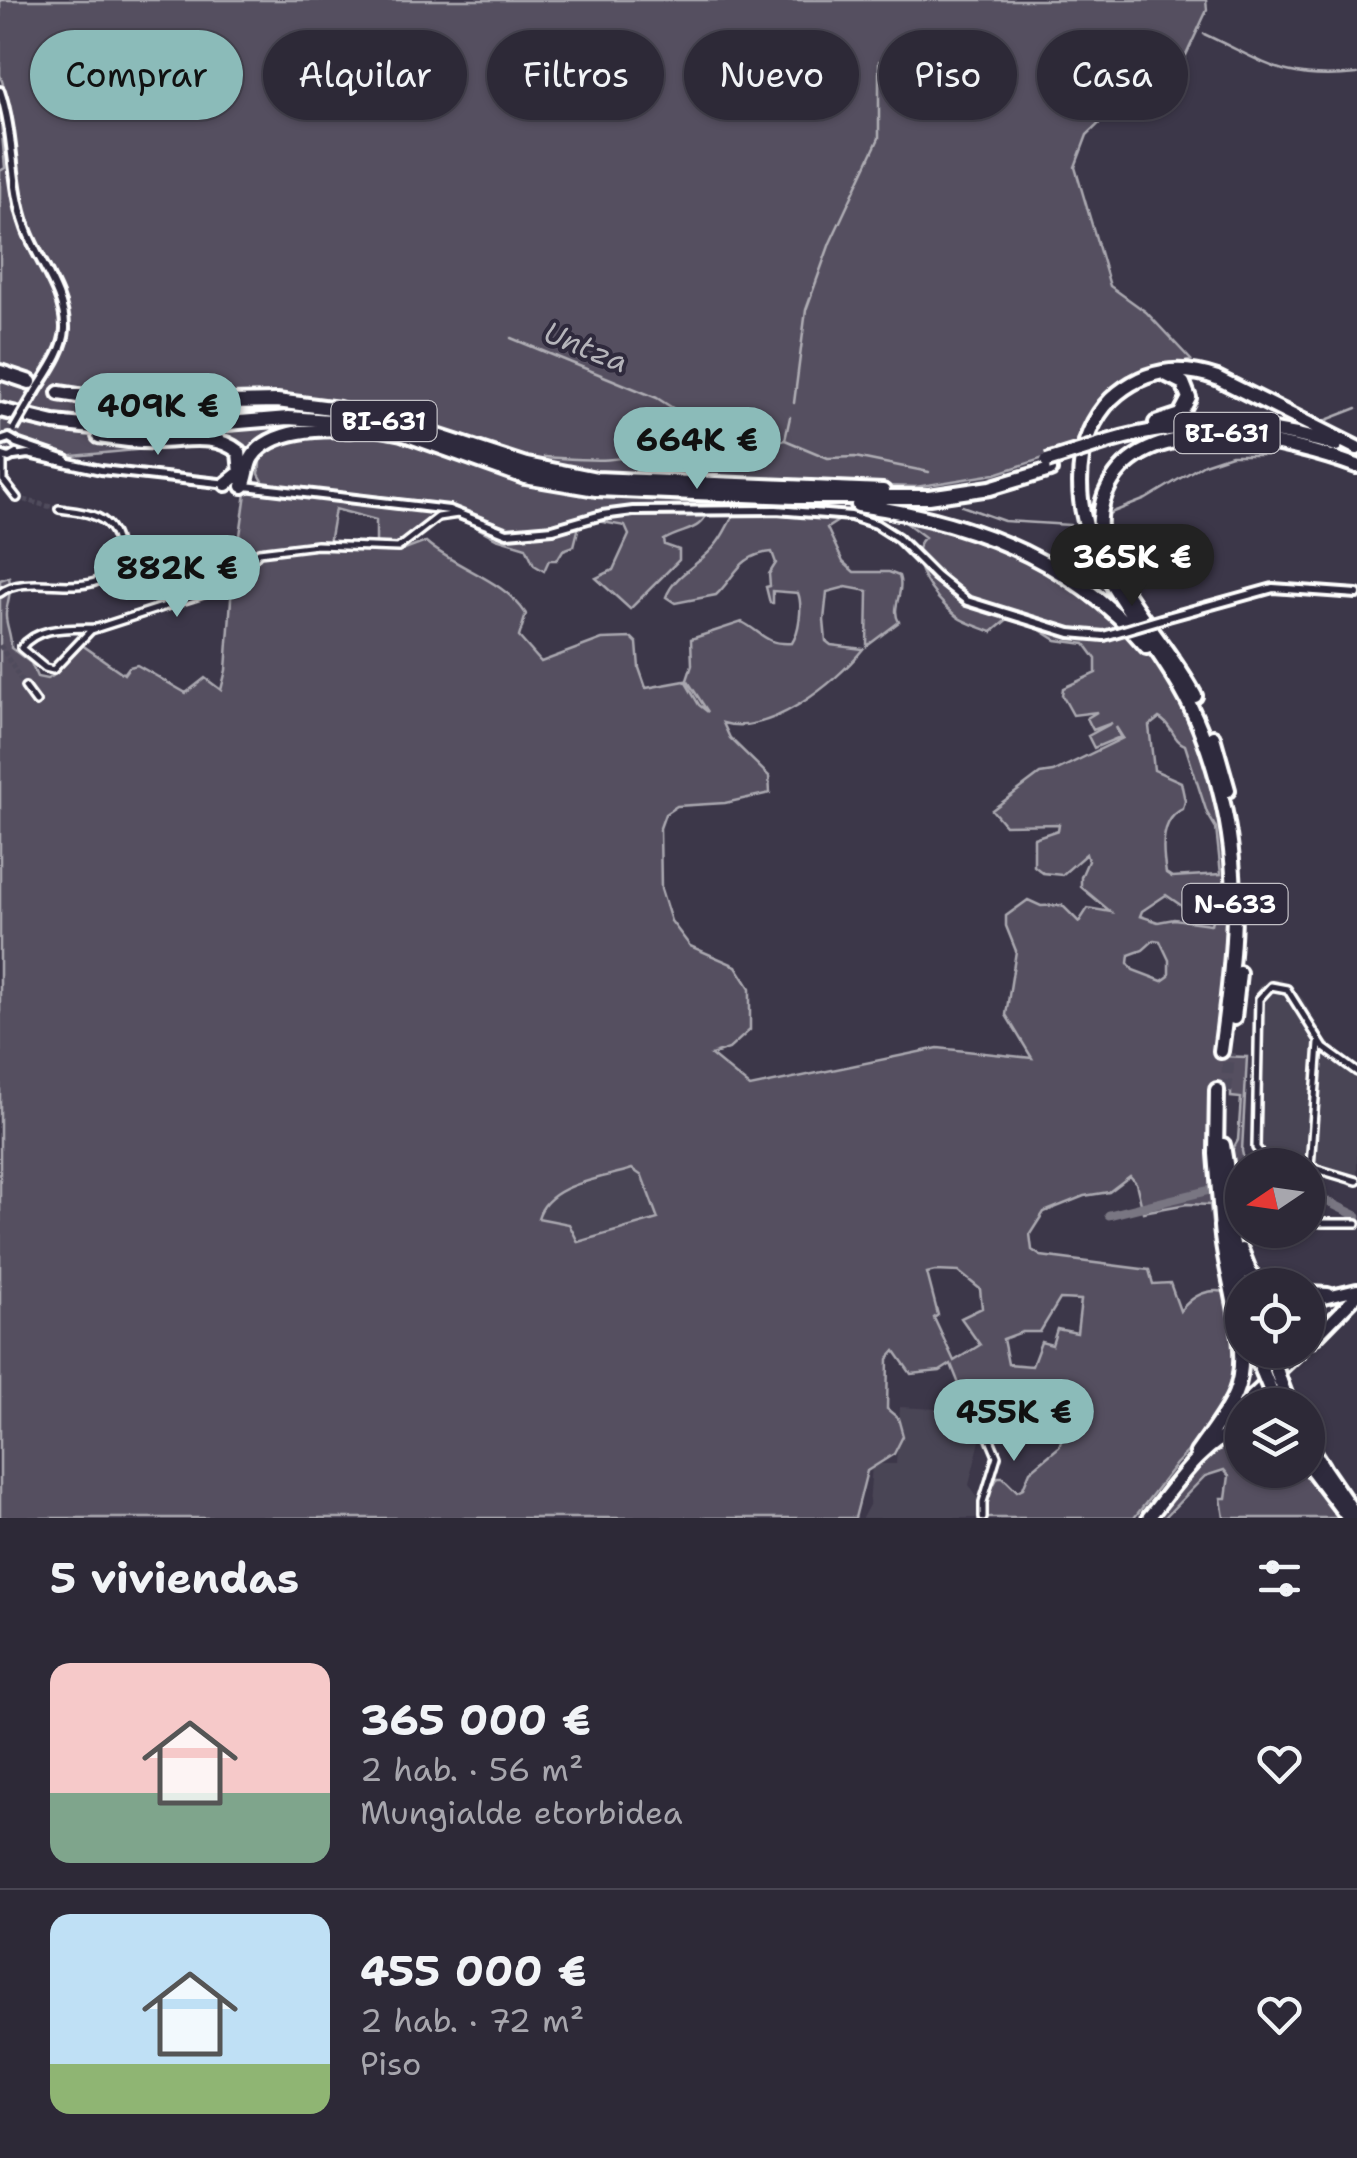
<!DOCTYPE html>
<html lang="es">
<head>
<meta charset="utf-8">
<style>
  :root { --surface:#2d2937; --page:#35313f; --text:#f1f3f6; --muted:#a7a6ad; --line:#484552; --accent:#8bbbb9 }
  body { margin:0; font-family:"Shantell Sans",sans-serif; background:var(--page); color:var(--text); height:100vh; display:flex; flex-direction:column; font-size:38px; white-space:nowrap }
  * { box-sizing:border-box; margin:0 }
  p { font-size:32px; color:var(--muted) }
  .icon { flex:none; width:55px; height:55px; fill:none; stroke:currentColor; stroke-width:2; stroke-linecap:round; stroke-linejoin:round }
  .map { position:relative; height:1518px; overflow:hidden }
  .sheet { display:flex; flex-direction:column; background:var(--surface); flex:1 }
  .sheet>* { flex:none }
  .hud { position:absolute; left:30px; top:30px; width:1298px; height:90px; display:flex; gap:20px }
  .needle { width:65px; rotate:257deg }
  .fabs { position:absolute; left:1225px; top:1148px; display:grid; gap:20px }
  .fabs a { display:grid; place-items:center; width:100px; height:100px; border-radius:50%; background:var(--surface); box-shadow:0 2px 8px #0004,0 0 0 2px var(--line); font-size:50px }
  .price { position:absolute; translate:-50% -85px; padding:0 22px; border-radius:35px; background:var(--accent); color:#111; font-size:32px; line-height:65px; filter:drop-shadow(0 2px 5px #0008) }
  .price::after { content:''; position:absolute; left:50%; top:60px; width:30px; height:22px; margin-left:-15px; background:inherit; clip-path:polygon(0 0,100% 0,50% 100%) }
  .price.active { background:#222; color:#fff }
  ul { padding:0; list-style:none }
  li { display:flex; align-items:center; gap:30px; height:250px; padding:0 50px }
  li+li { border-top:2px solid var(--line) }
  li span { display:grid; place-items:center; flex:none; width:280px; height:200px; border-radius:20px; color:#555 }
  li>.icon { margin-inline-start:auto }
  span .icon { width:120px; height:120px; fill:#fffc; stroke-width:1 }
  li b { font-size:42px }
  h2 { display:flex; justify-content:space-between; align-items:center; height:120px; padding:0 50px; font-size:42px }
  .pill { padding:0 35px; border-radius:45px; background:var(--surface); box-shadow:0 2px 8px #0004,0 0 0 2px var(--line); font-size:35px; line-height:90px }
  .pill.active { background:var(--accent); color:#111 }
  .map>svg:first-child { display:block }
  .built { fill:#494455 }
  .green { fill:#555060; stroke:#aaa8b0; stroke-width:2.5; fill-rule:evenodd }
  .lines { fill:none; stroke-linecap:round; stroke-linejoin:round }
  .stream { stroke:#afadb4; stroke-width:2.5 }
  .river { stroke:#797682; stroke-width:9 }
  .minor-tunnel { stroke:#504b5b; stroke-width:5; stroke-dasharray:5 2.5; stroke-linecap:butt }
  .motorway-tunnel { stroke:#504b5b; stroke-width:12; stroke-dasharray:12 6; stroke-linecap:butt }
  .minor-casing { stroke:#fff; stroke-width:12 }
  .tertiary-casing { stroke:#fff; stroke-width:14 }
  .primary-casing { stroke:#fff; stroke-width:18 }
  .trunk-casing { stroke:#fff; stroke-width:19 }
  .motorway-casing { stroke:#fff; stroke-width:20 }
  .minor { stroke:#2f2a3d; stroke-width:5 }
  .tertiary { stroke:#2f2a3d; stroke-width:6 }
  .primary { stroke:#2f2a3d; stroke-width:10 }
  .trunk { stroke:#2f2a3d; stroke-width:11 }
  .motorway { stroke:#2f2a3d; stroke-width:12 }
  .tertiary-bridge-casing { stroke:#fff; stroke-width:14; stroke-linecap:butt }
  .motorway-bridge-casing { stroke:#fff; stroke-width:20; stroke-linecap:butt }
  .tertiary-bridge { stroke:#2f2a3d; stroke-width:6 }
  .motorway-bridge { stroke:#2f2a3d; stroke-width:12 }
  .labels { text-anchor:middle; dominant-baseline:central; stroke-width:8; stroke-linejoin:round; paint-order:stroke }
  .shield { fill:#2f2a3d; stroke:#c1bfc5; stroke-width:2.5 }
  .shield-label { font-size:25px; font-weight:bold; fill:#fff }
  .water-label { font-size:30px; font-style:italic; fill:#b5b4ba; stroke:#2f2a3d }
</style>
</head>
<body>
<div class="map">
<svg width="1357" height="1518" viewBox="0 0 1357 1518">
  <rect width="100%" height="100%" fill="#3c3749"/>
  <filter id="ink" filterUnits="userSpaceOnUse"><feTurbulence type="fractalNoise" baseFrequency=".01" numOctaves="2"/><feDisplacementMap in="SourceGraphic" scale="20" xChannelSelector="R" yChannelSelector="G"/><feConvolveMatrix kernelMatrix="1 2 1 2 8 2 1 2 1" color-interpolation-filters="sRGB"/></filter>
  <g filter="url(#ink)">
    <path class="built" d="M 1269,979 L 1280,979 L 1292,988 L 1303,999 L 1326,1040 L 1357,1066 L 1357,1186 L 1308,1172 L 1308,1165 L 1280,1165 L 1261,1160 L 1252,1149 L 1252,1003 L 1259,985 Z
      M 632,1169 L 642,1176 L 659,1219 L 578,1242 L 538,1218 L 543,1204 L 556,1193 Z
      M 900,1407 L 973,1411 L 981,1437 L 969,1485 L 979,1500 L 978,1518 L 862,1518 L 869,1505 L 872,1464 L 896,1464 Z"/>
    <path class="green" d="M 0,0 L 1206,0 L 1207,10 L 1181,66 L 1149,95 L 1112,111 L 1087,135 L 1075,167 L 1110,286 L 1146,312 L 1191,360 C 1179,365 1165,366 1151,370 C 1106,383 1093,407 1074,448 L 995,474 L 916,487 L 666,479 L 633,498 L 713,504 C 698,535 689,526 664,540 L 665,545 L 679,550 L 679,560 L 630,609 L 596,578 L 613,570 L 629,535 L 625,526 L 586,519 L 580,522 L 574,546 L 563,550 L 557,560 L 549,560 L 544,571 L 534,565 L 526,547 L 496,538 L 452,514 L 416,530 L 402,551 L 426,542 C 455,568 504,579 526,614 L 519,637 L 541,662 L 602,639 L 632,638 L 637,643 L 639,668 L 646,688 L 685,681 L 699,705 L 708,712 L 687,680 L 692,665 L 691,639 L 742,622 C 762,632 764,645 792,643 C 799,632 803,606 798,593 L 773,591 L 773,603 L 770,603 L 766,587 L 770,586 L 769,574 L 776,563 L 772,552 C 738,555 736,576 716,595 L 675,603 L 666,597 C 675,573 702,564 717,543 C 729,528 729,515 746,505 L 855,510 L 827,528 L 843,562 L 854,572 L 889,572 L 899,576 C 905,593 890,607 899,622 L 867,646 L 868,591 L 846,587 L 827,592 L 824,620 L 826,641 L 831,645 L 863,649 C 836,683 768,737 723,723 L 730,738 L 769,776 L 770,793 L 725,803 L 677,806 L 665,814 L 660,828 L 661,889 L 671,921 L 690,946 L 736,966 L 750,988 L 750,1030 L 729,1049 L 711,1055 L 750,1087 L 938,1048 L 1032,1058 L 1006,1015 L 1016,951 L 1006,926 L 1006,916 L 1028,900 L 1041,906 L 1062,905 L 1079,922 L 1088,908 L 1111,912 L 1081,887 L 1081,877 L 1088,861 L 1086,854 L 1062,875 L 1043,873 L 1034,866 L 1034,838 L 1058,830 L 1059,824 L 1005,825 L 992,810 L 1040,774 L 1053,772 L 1123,738 L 1116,727 L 1120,737 L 1094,748 L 1088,736 L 1112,723 L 1093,730 L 1087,718 L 1097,712 L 1073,715 L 1062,695 L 1063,688 L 1096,673 L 1096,659 L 1085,644 L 1056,640 L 1034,626 L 1010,617 L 992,632 C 980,627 965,623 956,616 C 936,599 902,559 925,537 L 897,516 C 967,537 1048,560 1106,608 C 1189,677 1229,799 1232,903 C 1233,953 1223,1006 1218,1056 L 1247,1057 L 1242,1151 L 1244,1160 L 1249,1165 L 1242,1165 L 1242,1196 L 1235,1200 L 1231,1152 L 1238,1140 L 1241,1098 L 1231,1097 L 1231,1092 L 1214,1090 L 1217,1233 L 1214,1239 L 1210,1205 L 1187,1204 L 1143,1212 L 1136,1183 L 1130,1176 L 1109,1192 L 1084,1196 L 1044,1212 L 1030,1234 L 1032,1250 L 1041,1256 L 1149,1270 L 1153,1284 L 1170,1283 L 1180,1311 C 1193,1295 1208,1287 1229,1293 L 1237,1339 L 1235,1384 L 1213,1425 L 1176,1464 L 1134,1518 L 979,1518 L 979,1511 L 998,1477 L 1003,1477 L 1017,1491 L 1023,1488 L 1030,1471 L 1059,1447 L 1065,1429 C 1060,1427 1055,1427 1049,1426 C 1037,1424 1046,1424 1037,1416 C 1024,1406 992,1415 984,1426 L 973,1419 L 951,1364 L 940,1371 L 911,1374 L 895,1351 L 888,1359 L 887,1409 L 898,1418 L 903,1436 L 894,1454 L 867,1471 L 855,1518 L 0,1518 L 0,580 L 9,577 C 12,592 8,598 6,613 C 5,624 12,635 11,648 L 31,663 L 37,677 L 47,679 L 53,676 L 82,645 L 124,674 L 129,667 L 137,665 L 186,693 L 205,678 L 221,690 L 226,670 L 231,599 L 246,493 L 265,485 L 259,474 L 260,463 L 219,442 L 31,460 L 0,458 L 0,171 L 5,168 L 0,110 L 9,102 L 0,75 ZM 335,509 L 376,520 L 376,546 L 328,549 ZM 1159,718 C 1172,724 1173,741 1185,745 L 1207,813 L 1216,828 L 1221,874 L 1172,877 L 1166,873 C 1162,851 1160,819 1183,809 L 1185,801 L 1181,782 L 1154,770 L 1149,726 ZM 1166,895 L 1182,906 L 1214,911 L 1211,924 L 1174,919 L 1158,922 L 1140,916 L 1142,911 ZM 1154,940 L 1160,941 L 1169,960 L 1169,976 L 1162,981 L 1133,970 L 1128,963 L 1129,955 L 1143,950 ZM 632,1169 L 642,1176 L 658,1219 L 578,1242 L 569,1224 L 538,1218 C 548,1183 602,1179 632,1169 ZM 935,1271 L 959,1272 L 980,1289 L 982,1308 L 961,1318 L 980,1345 L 954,1361 L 934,1318 L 938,1315 L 927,1273 ZM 1060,1299 L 1081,1300 L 1077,1333 L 1057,1329 L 1052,1345 L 1041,1342 L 1032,1366 L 1008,1364 L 1003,1339 L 1022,1332 L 1040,1332 Z
      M 1242,1430 L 1242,1470 L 1307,1470 L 1341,1518 L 1224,1518 L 1221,1498 L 1226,1498 L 1229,1476 L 1224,1470 L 1205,1476 L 1164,1518 L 1154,1518 C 1177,1486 1206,1447 1242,1430 Z"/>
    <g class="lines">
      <path class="stream" d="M 1204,34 C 1267,63 1284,82 1357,74
        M 511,338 L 657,398 L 704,428 L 735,441 L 785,440 L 828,458 L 855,457 L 929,472
        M 794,403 L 806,310 L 830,243 L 879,138 L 879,61
        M 1321,422 L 1357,408
        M 785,440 L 790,417
        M 544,457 C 579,459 621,465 653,449 C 669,441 671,429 691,421
        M 962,506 L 1004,521 L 1070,525
        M 1108,514 L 1146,499 L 1204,464 L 1231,455 L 1266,455 L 1276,451"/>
      <path class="river" d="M 1232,1186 L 1242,1184
        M 1308,1192 L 1357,1216
        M 1109,1215 L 1214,1189"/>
      <path class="minor-tunnel" d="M 17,498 L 59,509
        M 0,645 L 25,687"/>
      <path class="motorway-tunnel" d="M 1226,1092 L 1229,1053"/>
      <g class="minor-casing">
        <path id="minor" d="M 3,461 L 3,480 L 17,498
          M 0,593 C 32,568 106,609 117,556 C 119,546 116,535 110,527 C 98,512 77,512 59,509
          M 96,628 C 71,629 38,625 21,648 L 45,668 L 53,670 L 91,630 L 228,586 L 259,552 L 317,545 L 398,548 L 438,517 L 458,514
          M 25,687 L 36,702
          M 1300,1165 L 1263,1156 L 1256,1148 L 1259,999 L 1271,986 L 1287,989 L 1324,1048 L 1357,1072
          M 1310,1167 L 1319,1043
          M 1310,1167 L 1357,1181
          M 1241,1200 L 1242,1200
          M 1308,1220 L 1321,1223 L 1357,1223
          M 981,1418 L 997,1456 L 983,1502 L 983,1518"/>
      </g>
      <g class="tertiary-casing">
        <path id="tertiary" d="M 0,91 C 15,136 10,184 26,228 C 37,260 66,294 65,329 C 64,351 47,373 36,391
          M 0,441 L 9,438 L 16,442
          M 16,443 L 66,460
          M 0,455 L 9,458 L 16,454
          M 14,456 L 28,454 L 101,470 L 228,484
          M 245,486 L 449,510 L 507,533 L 553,529 L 602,515 L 633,511 L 776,510 L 851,516 L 876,524 L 898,538 L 936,576 L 967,601 L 1070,633 L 1104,636
          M 1168,617 L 1273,588 L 1357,594"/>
      </g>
      <g class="primary-casing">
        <path id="primary" d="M 1316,1337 L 1357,1295
          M 1311,1341 C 1319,1325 1312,1311 1319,1299 L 1357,1290
          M 1223,1424 L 1301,1350"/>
      </g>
      <g class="trunk-casing">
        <path id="trunk" d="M 1308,1465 L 1348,1518
          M 1322,1466 L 1357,1517
          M 1149,1517 C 1174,1486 1203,1442 1242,1427"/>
      </g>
      <g class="motorway-casing">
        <path id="motorway" d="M 0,372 L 30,382
          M 59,393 L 129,404 L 277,401 L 339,409
          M 0,410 L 54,423 L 132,431 L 288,418 L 345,422 L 402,433 L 525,477 L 596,489 L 796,497 L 929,497 L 990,488 L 1050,470
          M 333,412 L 387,421
          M 1156,423 L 1180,415 L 1189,398 L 1183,383 L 1167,375
          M 425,432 L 526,465 L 596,479 L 883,491
          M 99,436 C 118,439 136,442 155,441 C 184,441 215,432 239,452 L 241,473
          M 1095,446 C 1175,418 1255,421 1336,445
          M 226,484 L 241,472
          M 243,486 C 248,476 247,464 253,456 C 272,429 323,428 351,430
          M 858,505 C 968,520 1074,560 1147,647
          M 1195,696 C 1171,650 1121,598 1105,553 C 1097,531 1098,506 1109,486 C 1151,407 1291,442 1357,466
          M 1213,737 L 1228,790
          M 1234,1018 L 1239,973
          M 1221,1051 C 1233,965 1243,881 1221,795 C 1212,758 1200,722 1181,689 C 1139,614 1067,552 1082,458 C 1086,434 1098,409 1118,393 C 1148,369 1181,365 1217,378 L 1357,448
          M 1217,1090 L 1216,1154 L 1222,1230
          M 1223,1145 L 1237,1230
          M 1229,1224 L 1242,1290
          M 1241,1250 L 1250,1273 L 1263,1285
          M 1308,1294 L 1328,1295
          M 1308,1305 L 1316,1312
          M 1254,1350 L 1263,1372
          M 1280,1381 L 1289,1405
          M 1270,1389 L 1277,1405
          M 1308,1444 L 1322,1466
          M 1197,1453 C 1210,1434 1226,1415 1235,1394 C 1254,1348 1224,1277 1221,1226"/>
      </g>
      <use href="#minor" class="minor"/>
      <use href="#tertiary" class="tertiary"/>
      <use href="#primary" class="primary"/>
      <use href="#trunk" class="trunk"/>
      <use href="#motorway" class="motorway"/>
      <g class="tertiary-bridge-casing">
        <path id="tertiary-bridge" d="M 14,429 L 36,391
          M 1104,636 L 1168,617"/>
      </g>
      <g class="motorway-bridge-casing">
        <path id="motorway-bridge" d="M 1047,461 L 1095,446
          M 1274,1362 L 1280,1381
          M 1263,1372 L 1270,1389"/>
      </g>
      <use href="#tertiary-bridge" class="tertiary-bridge"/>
      <use href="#motorway-bridge" class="motorway-bridge"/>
    </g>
  </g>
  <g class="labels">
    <g class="shield">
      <rect x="331.5" y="401" width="105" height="40" rx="8"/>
      <rect x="1174.5" y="413" width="105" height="40" rx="8"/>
      <rect x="1182.5" y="884" width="105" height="40" rx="8"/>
    </g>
    <g class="shield-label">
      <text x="384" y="421">BI-631</text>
      <text x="1227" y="433">BI-631</text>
      <text x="1235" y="904">N-633</text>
    </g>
    <g class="water-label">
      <text transform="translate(586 347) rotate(22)">Untza</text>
    </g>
  </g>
</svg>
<div class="fabs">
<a><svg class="needle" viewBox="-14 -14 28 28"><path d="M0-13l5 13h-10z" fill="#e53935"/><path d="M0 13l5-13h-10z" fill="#a7a6ad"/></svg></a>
<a><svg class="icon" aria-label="locate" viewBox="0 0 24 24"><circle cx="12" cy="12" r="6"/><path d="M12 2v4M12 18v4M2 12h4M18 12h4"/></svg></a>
<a><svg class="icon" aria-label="layers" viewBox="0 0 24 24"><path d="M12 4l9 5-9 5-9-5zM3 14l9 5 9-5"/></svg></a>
</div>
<b class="price" style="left:158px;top:458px">409K €</b>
<b class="price" style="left:697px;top:492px">664K €</b>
<b class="price active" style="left:1132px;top:609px">365K €</b>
<b class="price" style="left:177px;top:620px">882K €</b>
<b class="price" style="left:1014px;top:1464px">455K €</b>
<div class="hud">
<a class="pill active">Comprar</a>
<a class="pill">Alquilar</a>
<a class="pill">Filtros</a>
<a class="pill">Nuevo</a>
<a class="pill">Piso</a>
<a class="pill">Casa</a>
</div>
</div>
<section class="sheet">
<h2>5 viviendas<svg class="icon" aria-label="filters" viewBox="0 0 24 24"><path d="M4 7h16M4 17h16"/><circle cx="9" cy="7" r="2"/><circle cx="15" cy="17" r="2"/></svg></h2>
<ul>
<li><span style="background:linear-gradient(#f6c9c9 65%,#7fa58c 0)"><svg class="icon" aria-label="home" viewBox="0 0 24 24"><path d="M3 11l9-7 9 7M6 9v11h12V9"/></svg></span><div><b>365 000 €</b><p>2 hab. · 56 m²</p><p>Mungialde etorbidea</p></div><svg class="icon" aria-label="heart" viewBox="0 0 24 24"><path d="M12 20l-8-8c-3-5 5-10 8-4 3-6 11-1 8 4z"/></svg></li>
<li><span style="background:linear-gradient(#bfe0f5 75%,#8fb573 0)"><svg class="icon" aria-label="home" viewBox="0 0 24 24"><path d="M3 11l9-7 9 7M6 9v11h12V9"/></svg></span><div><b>455 000 €</b><p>2 hab. · 72 m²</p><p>Piso</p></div><svg class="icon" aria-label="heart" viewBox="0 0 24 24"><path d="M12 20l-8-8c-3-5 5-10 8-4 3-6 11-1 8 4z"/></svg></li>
</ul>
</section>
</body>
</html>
